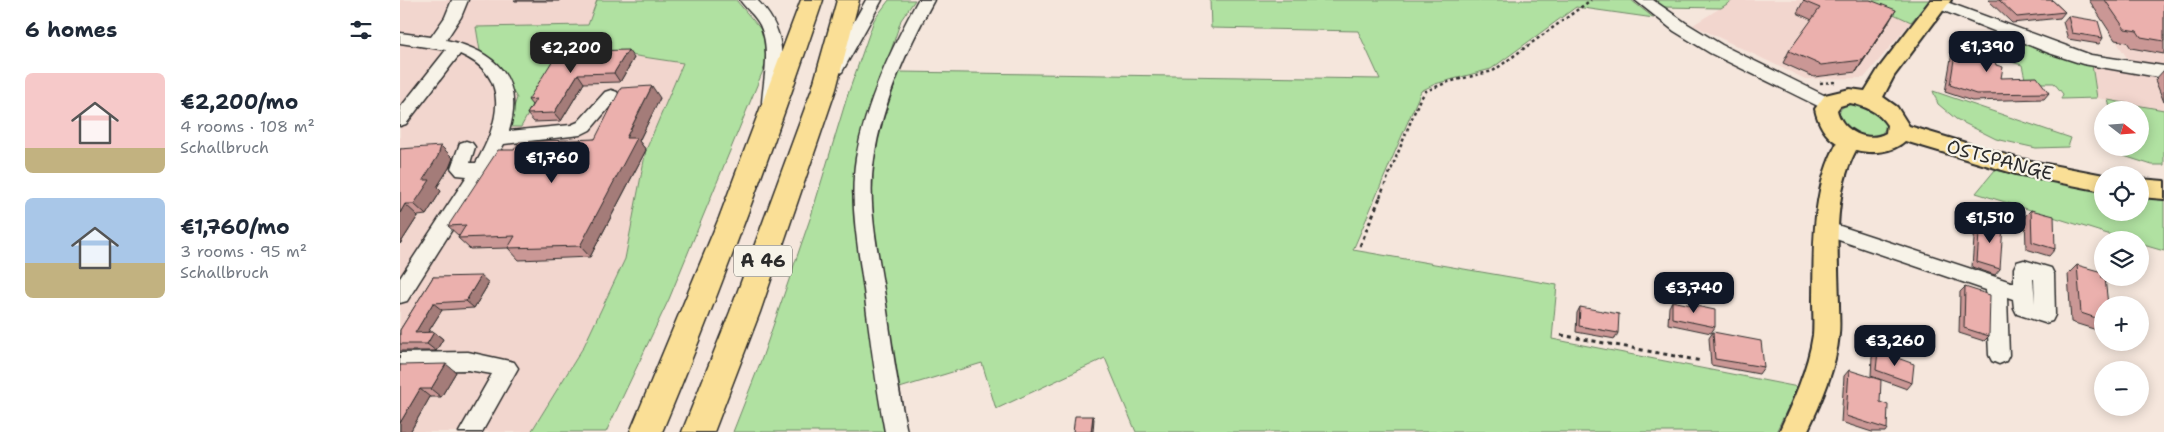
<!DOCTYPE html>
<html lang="en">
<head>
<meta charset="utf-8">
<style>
  :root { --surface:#fff; --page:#f2f2f3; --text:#1f2937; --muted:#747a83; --accent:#111827 }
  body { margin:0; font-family:"Shantell Sans",sans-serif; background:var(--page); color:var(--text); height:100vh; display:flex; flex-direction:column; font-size:19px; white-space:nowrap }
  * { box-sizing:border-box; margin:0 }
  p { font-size:16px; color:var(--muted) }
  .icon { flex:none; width:28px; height:28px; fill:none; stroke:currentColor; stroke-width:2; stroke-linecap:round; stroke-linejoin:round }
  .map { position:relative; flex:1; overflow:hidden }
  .drawer { display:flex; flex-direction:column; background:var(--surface); width:400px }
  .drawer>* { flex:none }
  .needle { width:32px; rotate:107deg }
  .buttons { position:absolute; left:1694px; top:101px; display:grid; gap:10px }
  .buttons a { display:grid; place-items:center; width:55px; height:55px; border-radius:50%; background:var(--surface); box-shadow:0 2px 12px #0003; font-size:25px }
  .price { position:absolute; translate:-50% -42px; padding:0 11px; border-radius:10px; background:var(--accent); color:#fff; font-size:16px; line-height:32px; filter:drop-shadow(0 1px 2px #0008) }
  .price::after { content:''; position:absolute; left:50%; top:30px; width:15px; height:11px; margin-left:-8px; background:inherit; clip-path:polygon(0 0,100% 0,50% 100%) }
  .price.active { background:#222; color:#fff }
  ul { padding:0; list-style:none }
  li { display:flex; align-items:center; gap:15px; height:125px; padding:0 25px }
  li span { display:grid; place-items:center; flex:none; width:140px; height:100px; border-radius:8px; color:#555 }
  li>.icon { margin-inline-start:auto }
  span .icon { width:60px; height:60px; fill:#fffc; stroke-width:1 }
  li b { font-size:21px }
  h2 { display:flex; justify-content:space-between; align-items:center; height:60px; padding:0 25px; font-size:21px }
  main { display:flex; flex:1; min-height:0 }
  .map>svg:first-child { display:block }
  .built { fill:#f2d6ce }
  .green { fill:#b0e1a1; stroke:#6e8666 }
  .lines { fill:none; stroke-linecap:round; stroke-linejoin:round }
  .minor-casing { stroke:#2b2b2b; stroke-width:3 }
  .major-casing { stroke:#2b2b2b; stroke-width:4 }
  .highway-casing { stroke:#2b2b2b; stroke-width:3 }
  .path-far1 { stroke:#2b2b2b; stroke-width:2.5; stroke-dasharray:3 3; stroke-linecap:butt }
  .path { stroke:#2b2b2b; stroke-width:3; stroke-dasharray:4 4; stroke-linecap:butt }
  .minor { fill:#f7f3e8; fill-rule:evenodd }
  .major { fill:#fadf96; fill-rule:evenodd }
  .highway { fill:#fadf96; fill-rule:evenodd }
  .wall { fill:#ca9795; stroke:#2b2b2b }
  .shaded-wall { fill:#a47b79; stroke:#2b2b2b }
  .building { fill:#ebb0ad; stroke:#2b2b2b }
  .labels { text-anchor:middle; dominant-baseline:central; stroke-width:4.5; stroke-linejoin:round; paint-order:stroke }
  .shield { fill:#f7f3e8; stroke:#686764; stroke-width:1 }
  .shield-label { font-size:18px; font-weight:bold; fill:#2b2b2b }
  .street-label { font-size:19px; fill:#2b2b2b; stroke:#f7f3e8 }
</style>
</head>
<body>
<main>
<section class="drawer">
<h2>6 homes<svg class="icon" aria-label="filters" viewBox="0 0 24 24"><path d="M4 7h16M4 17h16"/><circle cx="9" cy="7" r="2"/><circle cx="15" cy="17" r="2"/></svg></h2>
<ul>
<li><span style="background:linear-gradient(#f6c9c9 75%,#c2b280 0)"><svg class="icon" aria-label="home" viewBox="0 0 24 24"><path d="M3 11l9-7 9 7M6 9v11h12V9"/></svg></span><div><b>€2,200/mo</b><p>4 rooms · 108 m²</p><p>Schallbruch</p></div></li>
<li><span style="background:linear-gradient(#a9c7e8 65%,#c2b280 0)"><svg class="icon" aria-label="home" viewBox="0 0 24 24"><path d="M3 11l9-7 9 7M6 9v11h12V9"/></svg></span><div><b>€1,760/mo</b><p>3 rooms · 95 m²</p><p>Schallbruch</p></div></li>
</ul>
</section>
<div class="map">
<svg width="1764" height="432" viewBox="0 0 1764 432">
  <rect width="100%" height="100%" fill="#f5e6dc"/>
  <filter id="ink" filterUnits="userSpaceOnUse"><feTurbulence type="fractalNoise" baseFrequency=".02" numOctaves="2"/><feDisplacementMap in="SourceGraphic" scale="10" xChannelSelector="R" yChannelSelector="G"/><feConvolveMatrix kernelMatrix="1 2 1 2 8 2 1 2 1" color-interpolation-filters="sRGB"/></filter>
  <g filter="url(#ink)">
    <path class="built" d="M 0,0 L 197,0 L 188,25 L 76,28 L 80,51 L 95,62 L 117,98 L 108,127 L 161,54 L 230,55 L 283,63 L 246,150 L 225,259 L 184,346 L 131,432 L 0,432 Z
      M 1333,0 L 1463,0 L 1511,22 L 1464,78 L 1405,79 L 1293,25 Z
      M 1690,0 L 1764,0 L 1764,110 L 1697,98 L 1692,65 L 1722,70 L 1727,58 Z"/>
    <path class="green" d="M 197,0 L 336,0 L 369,39 L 369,56 L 269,299 L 206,432 L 131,432 L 184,346 L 225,259 L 246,150 L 283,63 L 230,55 L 161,54 L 121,127 L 107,127 L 117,98 L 95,62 L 80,51 L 76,27 L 188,25 Z
      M 489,0 L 515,0 L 501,20 L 460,144 L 452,192 L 491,432 L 333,432 L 362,358 L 411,216 L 447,97 L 474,20 Z
      M 810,0 L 1231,0 L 1254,18 L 1176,7 L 1091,69 L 1035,84 L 1021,91 L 953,250 L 1157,285 L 1152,339 L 1398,387 L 1376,432 L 736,432 L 705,358 L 596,409 L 582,363 L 493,390 L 470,192 L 475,145 L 499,72 L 980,79 L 958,31 L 811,28 Z
      M 1255,0 L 1333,0 L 1321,8 L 1263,7 Z
      M 1463,0 L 1530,0 L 1511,22 Z
      M 1606,35 L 1692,65 L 1697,98 L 1661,99 L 1663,94 L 1654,83 L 1626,83 L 1622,65 L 1597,58 Z
      M 1533,91 L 1671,138 L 1668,147 L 1636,148 L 1596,139 L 1556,119 L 1538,104 Z
      M 1708,100 L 1764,110 L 1764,165 L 1752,165 L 1724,156 L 1724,148 L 1740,148 L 1740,110 L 1711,110 Z
      M 1449,104 C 1466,104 1476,111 1486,123 L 1486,128 L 1482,133 C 1466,139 1446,133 1439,117 C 1439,109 1442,107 1449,104 Z
      M 1595,170 L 1702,190 L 1702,212 L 1740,212 L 1740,195 L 1764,198 L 1764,251 L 1740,244 L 1740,240 L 1727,240 L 1576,193 Z"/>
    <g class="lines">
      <g class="minor-casing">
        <path id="minor" d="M 52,0 L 68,0 L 61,17 L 46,40 C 94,51 125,77 109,131 L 171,125 L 178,122 L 205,92 L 211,90 L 217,92 L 219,96 L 190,130 L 180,135 L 104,144 L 87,174 L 7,301 L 0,303 L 0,278 L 67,176 L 57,175 L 51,168 L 60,143 L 66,141 L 72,143 L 75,147 L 70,163 L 76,163 C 99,124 112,76 60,54 L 6,124 L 0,126 L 0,108 L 46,50 L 0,43 L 0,33 L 31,37 L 45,17 Z
          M 340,0 L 357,0 C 389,33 382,60 378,102 L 376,106 L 370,108 L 364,106 L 362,102 C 364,77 371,48 360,25 C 355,15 346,9 340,0 Z
          M 466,0 L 482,0 L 442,72 L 436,73 L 430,72 L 428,68 Z
          M 518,0 L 534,0 C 507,49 482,103 474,159 C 467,202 477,247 484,290 C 491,338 497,385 507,432 L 485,432 C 476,385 470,337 464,290 C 458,246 449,202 456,158 C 466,102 491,49 518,0 Z
          M 1235,0 L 1253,0 L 1286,23 L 1322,45 L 1434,100 L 1436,104 L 1434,108 L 1428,110 L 1422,108 L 1310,53 L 1274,31 Z
          M 1534,1 L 1544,1 L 1691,55 L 1764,66 L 1764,78 L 1683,64 L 1649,53 L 1534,7 L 1531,4 Z
          M 1428,222 L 1614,283 L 1614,268 L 1617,262 L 1624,260 L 1651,268 L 1654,274 L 1655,315 L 1652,321 L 1645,323 L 1617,314 L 1614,308 L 1613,299 L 1607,297 L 1609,355 L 1606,361 L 1599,364 L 1592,361 L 1589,355 L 1586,290 L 1421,234 L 1419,229 L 1421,224 ZM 1633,279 L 1634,279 L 1635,303 Z
          M 68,352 L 114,362 L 118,368 L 82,432 L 59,432 L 92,374 L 68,370 L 0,371 L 0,353 Z"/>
      </g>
      <g class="major-casing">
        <path id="major" d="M 1531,0 L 1551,0 L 1494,76 L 1483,97 L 1497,107 L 1509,126 L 1616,158 L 1704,175 L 1702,191 L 1616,174 L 1505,141 C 1492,153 1472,154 1456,150 C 1432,195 1438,254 1439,304 C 1439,314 1440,324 1439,334 C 1436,368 1422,401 1407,432 L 1379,432 C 1393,401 1408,369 1413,335 C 1414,323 1413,311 1413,300 C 1414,247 1411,191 1437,143 C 1424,135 1418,123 1415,109 L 1425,95 L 1450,89 L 1465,91 L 1479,68 ZM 1450,103 C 1465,106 1479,112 1487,125 L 1486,133 C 1467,144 1441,130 1437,110 L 1440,106 Z
          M 1740,179 L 1764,181 L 1764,199 L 1740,197 Z"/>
      </g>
      <g class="highway-casing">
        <path id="highway" d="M 401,0 L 423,0 C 374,146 321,290 262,432 L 230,432 L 319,218 Z
          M 437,0 L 459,0 L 436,89 L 360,312 L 314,432 L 282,432 L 330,312 L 412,89 Z"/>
      </g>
      <path class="path-far1" d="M 1420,83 L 1436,82
        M 1710,170 L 1736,173
        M 980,197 L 1019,101 L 1026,91 L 1048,82 L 1093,71 L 1191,0"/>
      <path class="path" d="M 960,246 L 981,195
        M 1161,335 L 1302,361"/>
      <use href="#minor" class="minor"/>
      <use href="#major" class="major"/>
      <use href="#highway" class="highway"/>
    </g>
    <path class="wall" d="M 114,0 L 160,0 L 159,1 L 115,1 Z
      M 1404,0 L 1489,22 L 1456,72 L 1414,77 L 1383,63 L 1389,51 L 1412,20 L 1397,13 Z
      M 1588,0 L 1652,0 L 1665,12 L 1660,18 L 1612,23 Z
      M 1689,0 L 1764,0 L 1764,54 L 1731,48 L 1727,42 L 1715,40 Z
      M 1668,16 L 1703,38 L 1699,44 L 1668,39 L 1663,22 Z
      M 1581,40 L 1595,62 L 1601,78 L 1649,93 L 1644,99 L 1572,101 L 1545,92 L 1553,47 L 1557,41 L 1577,46 Z
      M 192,51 L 234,58 L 220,82 L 184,83 L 161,121 L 134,122 L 127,114 L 132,105 L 128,100 Z
      M 1764,70 L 1764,102 L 1755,80 Z
      M 260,98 L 239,141 L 246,150 L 190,257 L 119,260 L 108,248 L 70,249 L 58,238 L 59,236 L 48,226 L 114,150 L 195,139 Z
      M 0,149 L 53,158 L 49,168 L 37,187 L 41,191 L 26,215 L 18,216 L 0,244 Z
      M 1631,210 L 1655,249 L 1649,256 L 1626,249 L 1625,216 Z
      M 1580,219 L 1600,269 L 1595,275 L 1572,267 L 1575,225 Z
      M 1677,265 L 1702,305 L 1702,329 L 1700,331 L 1671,322 L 1668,274 Z
      M 33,277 L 89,283 L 74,308 L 42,310 L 28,332 L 34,332 L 43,339 L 36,351 L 0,351 L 0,330 Z
      M 1565,287 L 1589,336 L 1584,341 L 1559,333 L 1560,292 Z
      M 1272,301 L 1315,327 L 1311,333 L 1268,324 L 1269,307 Z
      M 1180,307 L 1218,333 L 1215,339 L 1176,332 L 1177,313 Z
      M 1313,332 L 1364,367 L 1359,374 L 1311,365 L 1309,338 Z
      M 1478,351 L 1512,383 L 1507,389 L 1471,376 L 1472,357 Z
      M 0,365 L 56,372 L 41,397 L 30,397 L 10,432 L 0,432 Z
      M 1449,370 L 1480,402 L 1487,429 L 1485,432 L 1472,432 L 1441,422 L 1444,376 Z"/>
    <path class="shaded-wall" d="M 1496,10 L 1489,22 L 1456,72 L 1463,60 Z
      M 189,46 L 195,55 L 186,51 Z
      M 228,50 L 234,58 L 220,82 L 214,73 Z
      M 178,74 L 184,83 L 161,121 L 154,113 Z
      M 252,86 L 260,98 L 239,141 L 246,150 L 190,257 L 180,246 L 226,138 Z
      M 41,146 L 53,158 L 49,168 L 37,187 L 41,191 L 26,215 L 14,204 L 23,180 Z
      M 5,204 L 18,216 L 0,244 L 0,213 Z
      M 81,276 L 89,283 L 74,308 L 66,301 Z
      M 33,303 L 42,310 L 23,340 L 15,333 Z
      M 34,332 L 43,339 L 36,351 L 27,344 Z
      M 46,364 L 56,372 L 41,397 L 31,389 Z
      M 20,389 L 30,397 L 10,432 L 0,432 L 0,423 Z
      M 693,416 L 694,419 L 693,432 L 691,432 Z"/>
    <path class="building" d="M 1404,0 L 1470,0 L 1496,10 L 1463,60 L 1421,65 L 1389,51 L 1420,8 L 1403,1 Z
      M 1599,0 L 1652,0 L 1665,12 L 1617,17 Z
      M 1705,0 L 1764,0 L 1764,41 L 1741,37 L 1737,31 L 1725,29 Z
      M 1668,16 L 1698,21 L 1703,38 L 1672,33 Z
      M 1581,40 L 1596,44 L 1595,62 L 1596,65 L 1603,67 L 1601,78 L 1637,77 L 1649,93 L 1576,94 L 1550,85 L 1557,41 L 1581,48 Z
      M 189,46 L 186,51 L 228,50 L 214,73 L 178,74 L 154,113 L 127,114 L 136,99 L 128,100 L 161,47 Z
      M 252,86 L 226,138 L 237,138 L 180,246 L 108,248 L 115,236 L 58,238 L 66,225 L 48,226 L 98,150 L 114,150 L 119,142 L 195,139 L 221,88 Z
      M 41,146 L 38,156 L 23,180 L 30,180 L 14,204 L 5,204 L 0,213 L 0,149 Z
      M 1631,210 L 1654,216 L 1655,249 L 1632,242 Z
      M 1580,219 L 1603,226 L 1600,269 L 1577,262 Z
      M 1677,265 L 1702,272 L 1702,278 L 1705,278 L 1708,305 L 1702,305 L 1702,320 L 1681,313 Z
      M 81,276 L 66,301 L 33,303 L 15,333 L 34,332 L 27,344 L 0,344 L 0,330 L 33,277 Z
      M 1565,287 L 1590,295 L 1589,336 L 1564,328 Z
      M 1272,301 L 1315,310 L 1315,327 L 1272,318 Z
      M 1180,307 L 1219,314 L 1218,333 L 1179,326 Z
      M 1313,332 L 1361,341 L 1364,367 L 1315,359 Z
      M 1478,351 L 1514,364 L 1512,383 L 1476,370 Z
      M 46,364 L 31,389 L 20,389 L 0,423 L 0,365 Z
      M 1449,370 L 1481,380 L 1480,402 L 1488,405 L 1487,429 L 1446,416 Z
      M 675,416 L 693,416 L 691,432 L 673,432 Z"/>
  </g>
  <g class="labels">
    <rect class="shield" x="334" y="245.5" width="58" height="31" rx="4"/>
    <g class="shield-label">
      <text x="363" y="261">A 46</text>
    </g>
    <g class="street-label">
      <text transform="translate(1600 160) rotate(15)">OSTSPANGE</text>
    </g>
  </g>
</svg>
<div class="buttons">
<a><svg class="needle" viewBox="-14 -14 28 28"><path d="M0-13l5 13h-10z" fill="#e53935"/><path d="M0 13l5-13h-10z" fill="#747a83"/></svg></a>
<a><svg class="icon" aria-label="locate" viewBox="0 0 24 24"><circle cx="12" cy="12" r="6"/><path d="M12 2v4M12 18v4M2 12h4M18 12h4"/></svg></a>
<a><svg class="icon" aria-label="layers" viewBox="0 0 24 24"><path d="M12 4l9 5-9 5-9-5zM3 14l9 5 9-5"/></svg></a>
<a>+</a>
<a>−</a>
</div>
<b class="price" style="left:1587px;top:73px">€1,390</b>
<b class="price active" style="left:171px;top:74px">€2,200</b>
<b class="price" style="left:152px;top:184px">€1,760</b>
<b class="price" style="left:1590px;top:244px">€1,510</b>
<b class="price" style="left:1294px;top:314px">€3,740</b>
<b class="price" style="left:1495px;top:367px">€3,260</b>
</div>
</main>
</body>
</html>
